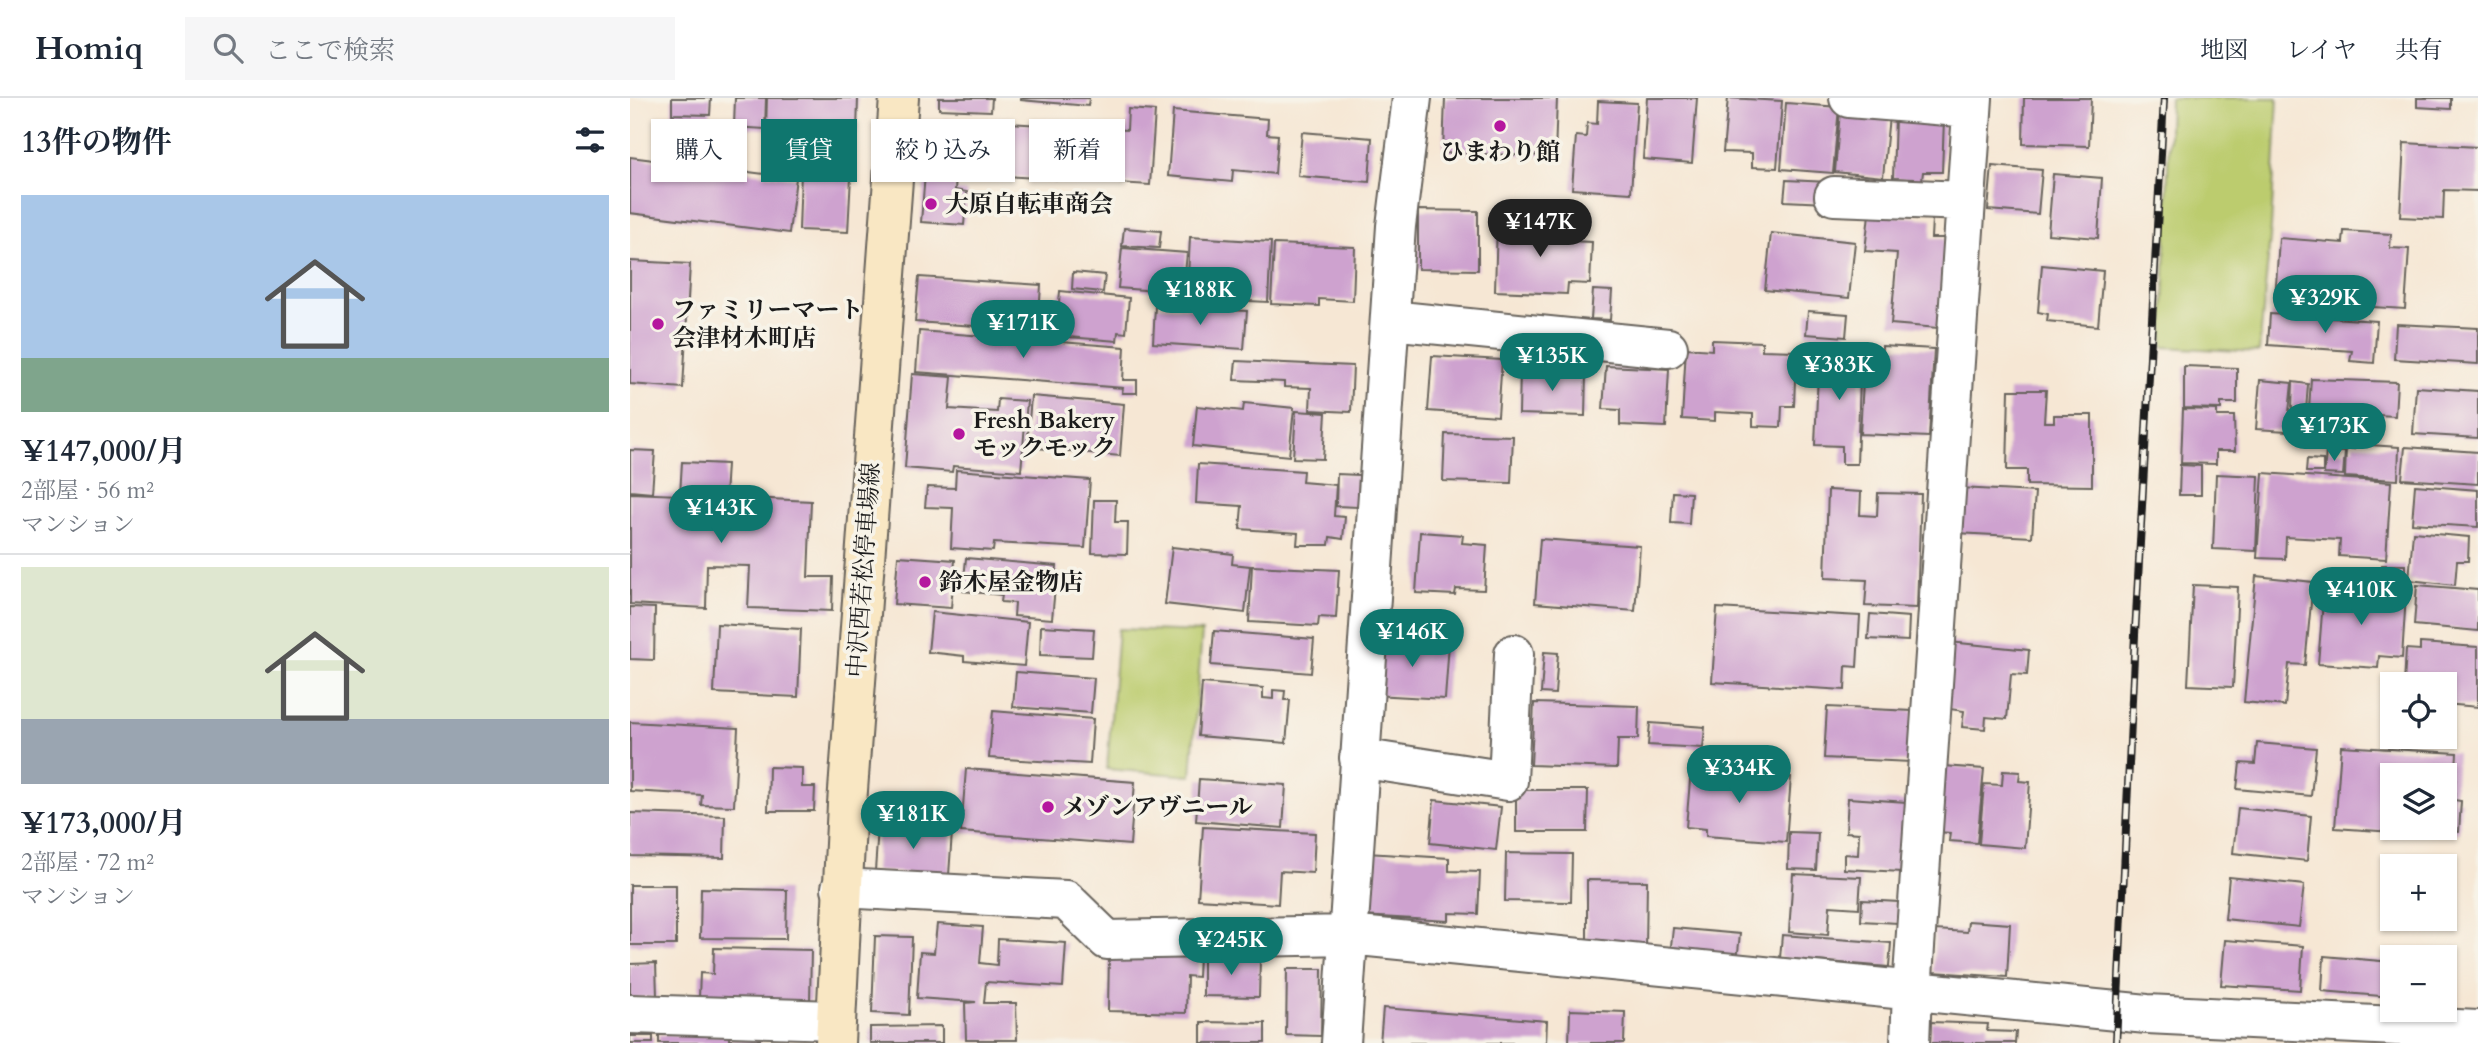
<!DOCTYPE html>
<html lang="ja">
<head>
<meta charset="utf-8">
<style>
  :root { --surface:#fff; --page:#f6f6f7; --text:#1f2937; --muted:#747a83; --line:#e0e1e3; --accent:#0f766e }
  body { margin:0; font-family:Cardo,"Noto Serif JP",serif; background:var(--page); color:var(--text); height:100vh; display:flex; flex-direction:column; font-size:26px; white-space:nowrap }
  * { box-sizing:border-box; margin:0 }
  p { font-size:23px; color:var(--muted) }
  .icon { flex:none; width:38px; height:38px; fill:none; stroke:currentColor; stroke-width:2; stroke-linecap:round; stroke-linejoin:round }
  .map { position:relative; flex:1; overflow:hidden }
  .details { display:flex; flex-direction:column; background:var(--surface); width:630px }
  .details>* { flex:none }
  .hud { position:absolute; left:21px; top:21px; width:665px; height:63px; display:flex; gap:14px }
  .buttons { position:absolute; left:1750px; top:574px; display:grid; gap:14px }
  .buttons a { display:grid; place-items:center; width:77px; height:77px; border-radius:0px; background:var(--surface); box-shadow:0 2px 5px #0004; font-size:35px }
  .price { position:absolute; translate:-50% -60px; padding:0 16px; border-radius:24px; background:var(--accent); color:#fff; font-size:23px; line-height:46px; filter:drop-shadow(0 2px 4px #0008) }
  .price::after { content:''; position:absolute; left:50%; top:42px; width:21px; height:16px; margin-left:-10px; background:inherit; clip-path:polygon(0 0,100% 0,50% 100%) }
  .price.current { background:#222; color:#fff }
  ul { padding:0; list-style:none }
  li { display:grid; align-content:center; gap:14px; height:371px; padding:0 21px }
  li+li { border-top:2px solid var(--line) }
  li span { display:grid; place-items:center; height:217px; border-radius:0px; color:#555 }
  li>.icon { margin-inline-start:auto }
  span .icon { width:126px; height:126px; fill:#fffc; stroke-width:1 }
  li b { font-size:30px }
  h2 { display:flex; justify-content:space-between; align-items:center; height:84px; padding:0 21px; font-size:30px }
  .tag { padding:0 24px; border-radius:0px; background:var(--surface); box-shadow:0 2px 5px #0004; font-size:24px; line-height:63px }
  .tag.current { background:var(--accent); color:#fff }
  header { display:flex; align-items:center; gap:42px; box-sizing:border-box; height:98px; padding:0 35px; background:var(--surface); border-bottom:2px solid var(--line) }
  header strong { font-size:33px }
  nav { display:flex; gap:38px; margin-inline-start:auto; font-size:24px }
  .search { width:490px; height:63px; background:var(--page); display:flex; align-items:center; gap:18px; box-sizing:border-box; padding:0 24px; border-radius:0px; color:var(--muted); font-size:26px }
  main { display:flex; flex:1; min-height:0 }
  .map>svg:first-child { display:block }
  .green { fill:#bccc6e; stroke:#6c7445; stroke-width:2 }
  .building { fill:#cea2cf }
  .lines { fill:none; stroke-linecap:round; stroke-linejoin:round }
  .street-casing { stroke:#68635c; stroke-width:42 }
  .secondary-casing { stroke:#68635c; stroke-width:42 }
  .street { stroke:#fff; stroke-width:38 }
  .secondary { stroke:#f9e7c3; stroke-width:38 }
  .rail-casing { stroke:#1c1c1c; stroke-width:8 }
  .rail { stroke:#f7f3e8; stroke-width:5; stroke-dasharray:16; stroke-linecap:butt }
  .poi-dot { fill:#b5179e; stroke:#f7f3e8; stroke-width:2.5 }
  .labels { text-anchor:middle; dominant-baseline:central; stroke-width:7; stroke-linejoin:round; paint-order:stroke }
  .poi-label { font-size:24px; font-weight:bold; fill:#1c1c1c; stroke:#f7f3e8; text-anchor:start }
  .street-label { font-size:24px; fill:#1c1c1c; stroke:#f7f3e8 }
</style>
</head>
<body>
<header>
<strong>Homiq</strong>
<div class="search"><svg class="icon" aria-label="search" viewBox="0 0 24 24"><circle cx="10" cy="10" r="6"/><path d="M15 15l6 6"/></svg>ここで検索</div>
<nav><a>地図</a><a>レイヤ</a><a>共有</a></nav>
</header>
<main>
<section class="details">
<h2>13件の物件<svg class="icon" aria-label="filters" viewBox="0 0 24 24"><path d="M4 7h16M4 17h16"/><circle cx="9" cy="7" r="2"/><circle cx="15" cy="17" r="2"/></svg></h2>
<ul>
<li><span style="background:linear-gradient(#a9c7e8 75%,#7fa58c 0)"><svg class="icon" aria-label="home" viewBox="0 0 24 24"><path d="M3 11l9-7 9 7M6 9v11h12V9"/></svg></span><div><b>¥147,000/月</b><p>2部屋 · 56 m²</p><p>マンション</p></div></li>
<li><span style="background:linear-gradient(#dfe7d0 70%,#9aa5b1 0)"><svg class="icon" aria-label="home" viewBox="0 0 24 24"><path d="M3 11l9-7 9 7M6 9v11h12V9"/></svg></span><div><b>¥173,000/月</b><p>2部屋 · 72 m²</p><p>マンション</p></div></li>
</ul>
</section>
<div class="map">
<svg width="1848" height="945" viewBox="0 0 1848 945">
  <rect width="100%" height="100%" fill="#f7f3e8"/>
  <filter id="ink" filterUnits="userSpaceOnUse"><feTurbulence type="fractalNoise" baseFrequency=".0143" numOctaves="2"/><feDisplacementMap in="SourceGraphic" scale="14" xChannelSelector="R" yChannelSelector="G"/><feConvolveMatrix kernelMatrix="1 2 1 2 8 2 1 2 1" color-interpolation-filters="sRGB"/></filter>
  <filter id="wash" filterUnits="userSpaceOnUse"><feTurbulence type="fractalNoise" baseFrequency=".00686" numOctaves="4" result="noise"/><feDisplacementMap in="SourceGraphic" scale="28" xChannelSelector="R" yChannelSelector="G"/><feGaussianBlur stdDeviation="1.57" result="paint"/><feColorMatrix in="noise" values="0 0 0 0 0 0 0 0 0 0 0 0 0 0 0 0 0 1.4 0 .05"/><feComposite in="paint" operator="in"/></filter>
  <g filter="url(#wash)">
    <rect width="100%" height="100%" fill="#f6e7d4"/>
    <path class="green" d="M 1540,0 L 1648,0 L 1641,129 L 1629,254 L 1533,249 Z
      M 488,531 L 572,534 L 561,678 L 477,671 Z"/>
    <g id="blocks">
      <path class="building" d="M 42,0 L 81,0 L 80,17 L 42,16 Z
        M 105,0 L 136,0 L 135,31 L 104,29 Z
        M 137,0 L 228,0 L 227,35 L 136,33 Z
        M 309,0 L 362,0 L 361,13 L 309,11 Z
        M 391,0 L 459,0 L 458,8 L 391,2 Z
        M 815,0 L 927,0 L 925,58 L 813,55 Z
        M 1017,0 L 1067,0 L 1062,65 L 1013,61 Z
        M 1098,0 L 1152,3 L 1147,70 L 1122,69 L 1122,55 L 1093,54 Z
        M 1394,0 L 1461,0 L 1459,48 L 1393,46 Z
        M 1787,0 L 1821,0 L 1821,11 L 1787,9 Z
        M 968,3 L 1007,5 L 1001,95 L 942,91 L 946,38 L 956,39 L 957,25 L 967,26 Z
        M 1156,5 L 1209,9 L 1203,75 L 1151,71 Z
        M 498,11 L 525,13 L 520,87 L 309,74 L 313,21 L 497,32 Z
        M 543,13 L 638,21 L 637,36 L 648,37 L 645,76 L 603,72 L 602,84 L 538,78 Z
        M 1210,13 L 1259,18 L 1253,79 L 1205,74 Z
        M 1265,19 L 1314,21 L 1312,74 L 1293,74 L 1292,82 L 1263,80 Z
        M 672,34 L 742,40 L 739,84 L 668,78 Z
        M 1774,45 L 1848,49 L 1848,93 L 1814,92 L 1813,121 L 1770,119 Z
        M 0,59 L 166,80 L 159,135 L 0,115 Z
        M 1362,68 L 1412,72 L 1408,116 L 1358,112 Z
        M 171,75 L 221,78 L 218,134 L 169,132 Z
        M 295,76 L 326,79 L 325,92 L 337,94 L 334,127 L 291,124 Z
        M 1423,76 L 1472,80 L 1468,140 L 1418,136 Z
        M 1156,82 L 1199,84 L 1197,105 L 1154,103 Z
        M 788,112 L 848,113 L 848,172 L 788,171 Z
        M 1239,116 L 1302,121 L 1301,140 L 1315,140 L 1308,230 L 1261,226 L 1267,155 L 1235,153 Z
        M 867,124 L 939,126 L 939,143 L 962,144 L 960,186 L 938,185 L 937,196 L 865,193 Z
        M 494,130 L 531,133 L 529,150 L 492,148 Z
        M 1714,133 L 1761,136 L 1760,150 L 1779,151 L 1775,211 L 1645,203 L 1649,140 L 1713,145 Z
        M 1141,135 L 1225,144 L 1219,200 L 1135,192 Z
        M 560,139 L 641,144 L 638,204 L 557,200 Z
        M 644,146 L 725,149 L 723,203 L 689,201 L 689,208 L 641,206 Z
        M 492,150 L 557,155 L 553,195 L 488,190 Z
        M 0,163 L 60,166 L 53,290 L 0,286 Z
        M 1412,167 L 1473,173 L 1468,228 L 1417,223 L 1418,216 L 1408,214 Z
        M 443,174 L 475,177 L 473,194 L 442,191 Z
        M 289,179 L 411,187 L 408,232 L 285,224 Z
        M 963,192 L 982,193 L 980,222 L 961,221 Z
        M 430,193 L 499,200 L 496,235 L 488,234 L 487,243 L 426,238 Z
        M 525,208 L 617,213 L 614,251 L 523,245 Z
        M 1178,213 L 1218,216 L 1216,239 L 1176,236 Z
        M 1640,216 L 1747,223 L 1744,265 L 1720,263 L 1722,253 L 1638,247 Z
        M 1766,226 L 1848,230 L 1848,266 L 1764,261 Z
        M 289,233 L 495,249 L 493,282 L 507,282 L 507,295 L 492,295 L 493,290 L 286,274 Z
        M 1082,242 L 1132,244 L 1132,252 L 1166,253 L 1164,308 L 1152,308 L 1151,329 L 1123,328 L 1123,316 L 1085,314 L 1085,323 L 1052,321 L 1056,250 L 1082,252 Z
        M 1252,248 L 1304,251 L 1299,339 L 1230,336 L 1234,266 L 1251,267 Z
        M 1189,251 L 1231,253 L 1227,366 L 1212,366 L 1212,348 L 1185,347 Z
        M 802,258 L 872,262 L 868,318 L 798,313 Z
        M 606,263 L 723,268 L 721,314 L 680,312 L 681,290 L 654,289 L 654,284 L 604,282 Z
        M 976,268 L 1039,271 L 1036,329 L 990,327 L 990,312 L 973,311 Z
        M 1554,268 L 1607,270 L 1607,305 L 1591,305 L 1591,311 L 1554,310 Z
        M 890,272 L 956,274 L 955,318 L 889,316 Z
        M 282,276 L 322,279 L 319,311 L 367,314 L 368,301 L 397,303 L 391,373 L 323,368 L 322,374 L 275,370 Z
        M 1681,281 L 1767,284 L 1765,318 L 1748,317 L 1748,331 L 1678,327 Z
        M 1630,282 L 1662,285 L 1657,333 L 1626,331 Z
        M 1663,284 L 1678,286 L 1676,312 L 1662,311 Z
        M 1786,289 L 1848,293 L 1848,340 L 1783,336 Z
        M 1379,292 L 1416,292 L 1414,324 L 1424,324 L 1424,317 L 1462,317 L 1462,388 L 1397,387 L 1397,372 L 1377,372 Z
        M 401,298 L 494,306 L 490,358 L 397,349 Z
        M 614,305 L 664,310 L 659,358 L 563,348 L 567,308 L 613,313 Z
        M 1553,311 L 1587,312 L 1587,318 L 1604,318 L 1605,353 L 1586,353 L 1586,366 L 1551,365 Z
        M 666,313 L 696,315 L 693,361 L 663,360 Z
        M 815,336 L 883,338 L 881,385 L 813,383 Z
        M 1724,346 L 1769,349 L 1768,382 L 1715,379 L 1716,350 L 1724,351 Z
        M 1775,349 L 1848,354 L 1848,386 L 1772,381 Z
        M 0,352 L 25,353 L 22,395 L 0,393 Z
        M 1696,353 L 1715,354 L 1713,377 L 1694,376 Z
        M 1677,361 L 1693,362 L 1693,374 L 1676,374 Z
        M 52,364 L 97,366 L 95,399 L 181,403 L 178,479 L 203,479 L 202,513 L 118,510 L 120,468 L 77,467 L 76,510 L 0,506 L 0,395 L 50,397 Z
        M 568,366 L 673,373 L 672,384 L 706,387 L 704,418 L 715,419 L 713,441 L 700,439 L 699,447 L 667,447 L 668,435 L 610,431 L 612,408 L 566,405 Z
        M 1550,367 L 1571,368 L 1571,397 L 1549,397 Z
        M 326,372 L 460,382 L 455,450 L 364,445 L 363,453 L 321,450 L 323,410 L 295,409 L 297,389 L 325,390 Z
        M 1633,375 L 1761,384 L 1756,461 L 1709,458 L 1710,442 L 1656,439 L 1655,461 L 1627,460 Z
        M 707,376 L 729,377 L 728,409 L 706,408 Z
        M 1586,376 L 1629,378 L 1626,453 L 1583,451 Z
        M 1785,387 L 1848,392 L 1848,429 L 1782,425 Z
        M 1330,390 L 1405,394 L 1402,439 L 1327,435 Z
        M 1198,392 L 1231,394 L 1230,417 L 1247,418 L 1248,395 L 1291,396 L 1287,510 L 1235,508 L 1237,482 L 1195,480 Z
        M 1043,394 L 1061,395 L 1059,426 L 1041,425 Z
        M 464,402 L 486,402 L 485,424 L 498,424 L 497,456 L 462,455 Z
        M 790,434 L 833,437 L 832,445 L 857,447 L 854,492 L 826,491 L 825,497 L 786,495 Z
        M 1783,434 L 1839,439 L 1838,463 L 1827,463 L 1825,487 L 1779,482 Z
        M 910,441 L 1010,448 L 1005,513 L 905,505 Z
        M 542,449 L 603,456 L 602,466 L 620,468 L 615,515 L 535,506 Z
        M 268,458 L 325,462 L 321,510 L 264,506 Z
        M 336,460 L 427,468 L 422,521 L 384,518 L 385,505 L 371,504 L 372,497 L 333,493 Z
        M 1752,467 L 1775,467 L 1775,482 L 1752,482 Z
        M 622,468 L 709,472 L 706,520 L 689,519 L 688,528 L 619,524 Z
        M 1626,478 L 1683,484 L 1675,567 L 1659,566 L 1655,608 L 1614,604 Z
        M 1563,487 L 1608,489 L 1603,589 L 1558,587 Z
        M 1787,487 L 1848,492 L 1848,533 L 1784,527 Z
        M 1694,490 L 1776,496 L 1772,560 L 1749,558 L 1748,570 L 1688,566 Z
        M 0,509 L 25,510 L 24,562 L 0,561 Z
        M 1087,510 L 1230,518 L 1227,569 L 1216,568 L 1215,592 L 1082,584 Z
        M 302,514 L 398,524 L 394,568 L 334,563 L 334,558 L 298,554 Z
        M 1240,516 L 1279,519 L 1278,543 L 1238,541 Z
        M 87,526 L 171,531 L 168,599 L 84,595 Z
        M 411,528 L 464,531 L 462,559 L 410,557 Z
        M 584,533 L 684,541 L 681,575 L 581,567 Z
        M 749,541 L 819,545 L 815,601 L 745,597 Z
        M 1319,544 L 1399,552 L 1397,577 L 1381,576 L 1377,621 L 1356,619 L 1355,631 L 1332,629 L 1334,613 L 1313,610 Z
        M 1790,545 L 1848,549 L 1848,609 L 1815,606 L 1815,586 L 1774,586 L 1776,551 L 1790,552 Z
        M 914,554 L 928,555 L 925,596 L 911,595 Z
        M 386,574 L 464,580 L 461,615 L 383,609 Z
        M 572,585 L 633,590 L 633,600 L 643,601 L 643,592 L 655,593 L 654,602 L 660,602 L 656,645 L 568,638 Z
        M 904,605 L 1009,608 L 1008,641 L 988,641 L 987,670 L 901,667 Z
        M 1197,609 L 1283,613 L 1281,664 L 1194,660 Z
        M 363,613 L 463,621 L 460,666 L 359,660 Z
        M 0,624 L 108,630 L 104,708 L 71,707 L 72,697 L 0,693 Z
        M 1020,625 L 1075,629 L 1073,650 L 1018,647 Z
        M 1627,645 L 1686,650 L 1681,698 L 1607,691 L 1610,665 L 1625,666 Z
        M 1711,648 L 1827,655 L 1824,702 L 1831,703 L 1829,734 L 1803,732 L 1803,730 L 1815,730 L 1815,677 L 1762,677 L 1762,730 L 1778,730 L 1778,735 L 1705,730 Z
        M 1313,668 L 1354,671 L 1347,745 L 1319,743 L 1320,735 L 1308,734 Z
        M 139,669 L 172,670 L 172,689 L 185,689 L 184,713 L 138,713 Z
        M 336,671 L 505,684 L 500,747 L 331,734 Z
        M 1061,671 L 1161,679 L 1156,744 L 1076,738 L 1076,731 L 1056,729 Z
        M 1373,673 L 1390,674 L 1389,683 L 1400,684 L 1395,750 L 1349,746 L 1354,686 L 1372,687 Z
        M 569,681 L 656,687 L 653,730 L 566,723 Z
        M 886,692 L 958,692 L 957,734 L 886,734 Z
        M 1218,700 L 1277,704 L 1273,774 L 1214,771 L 1214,756 L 1228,757 L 1229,735 L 1216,734 Z
        M 804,702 L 871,709 L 866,752 L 800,745 Z
        M 1608,710 L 1681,718 L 1677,763 L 1603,755 Z
        M 0,715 L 95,718 L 94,760 L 0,758 Z
        M 248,729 L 322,734 L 319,777 L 245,773 Z
        M 573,729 L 685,735 L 683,775 L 650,773 L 648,806 L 568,801 Z
        M 1159,734 L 1188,735 L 1186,772 L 1158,771 Z
        M 736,755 L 819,760 L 819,773 L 850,774 L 848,816 L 819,815 L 819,823 L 732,818 Z
        M 876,755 L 942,756 L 941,804 L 875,803 Z
        M 1163,776 L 1231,779 L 1229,810 L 1200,808 L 1198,837 L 1159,834 Z
        M 1599,779 L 1674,787 L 1669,829 L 1595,821 Z
        M 957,782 L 1017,783 L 1016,851 L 957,850 Z
        M 0,787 L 46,787 L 46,847 L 0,847 Z
        M 71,790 L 157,792 L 156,841 L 70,840 Z
        M 1232,802 L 1269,804 L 1268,825 L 1231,823 Z
        M 1338,823 L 1380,826 L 1377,879 L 1303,874 L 1305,832 L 1337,834 Z
        M 307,826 L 353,829 L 350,865 L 367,867 L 368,841 L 436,845 L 433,889 L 356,884 L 354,905 L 386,905 L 387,942 L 336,942 L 335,905 L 346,904 L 287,900 L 290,854 L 304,855 Z
        M 1043,830 L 1110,836 L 1107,863 L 1040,857 Z
        M 1152,837 L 1261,845 L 1259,869 L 1150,860 Z
        M 245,838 L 282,839 L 279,917 L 242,915 Z
        M 1595,842 L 1673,848 L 1670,892 L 1591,887 Z
        M 84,850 L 181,852 L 180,904 L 69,900 L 70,875 L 83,876 Z
        M 479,855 L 569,858 L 568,879 L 557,878 L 556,915 L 478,913 Z
        M 1694,858 L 1762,864 L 1762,899 L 1692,893 Z
        M 573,860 L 630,860 L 629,899 L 573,898 Z
        M 26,865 L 27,899 L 0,900 L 0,866 Z
        M 657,871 L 692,871 L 691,938 L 656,937 Z
        M 753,910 L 917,923 L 916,945 L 750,945 Z
        M 940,912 L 995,914 L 994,945 L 939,945 Z
        M 571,924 L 635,925 L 635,945 L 571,945 Z
        M 1301,924 L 1358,926 L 1357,933 L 1386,934 L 1385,945 L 1300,945 Z
        M 312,928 L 312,945 L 240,945 L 240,929 Z
        M 29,937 L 99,937 L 99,942 L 130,942 L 130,945 L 29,945 Z
        M 0,938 L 23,938 L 23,945 L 0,945 Z"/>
    </g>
  </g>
  <g filter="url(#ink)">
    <use href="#blocks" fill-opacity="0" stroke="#68635c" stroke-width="2"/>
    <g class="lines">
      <g class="street-casing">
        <path id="street" d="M 1219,0 L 1342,10
          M 1204,98 L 1336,103
          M 760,222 L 1038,250
          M 729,660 L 878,683 L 884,556
          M 211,790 L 436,802 L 477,842 L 719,837 L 1517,916 L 1848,932
          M 0,916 L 206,922
          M 711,945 L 766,128 L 782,0
          M 1280,945 L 1282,893 L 1343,0"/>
      </g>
      <g class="secondary-casing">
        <path id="secondary" d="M 205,945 L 217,706 L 269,0"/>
      </g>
      <use href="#street" class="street"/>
      <use href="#secondary" class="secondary"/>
      <g class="rail-casing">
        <path id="rail" d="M 1486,945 L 1505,537 L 1534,0"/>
      </g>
      <use href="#rail" class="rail"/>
    </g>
  </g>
  <g class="poi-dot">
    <circle cx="870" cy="28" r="7"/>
    <circle cx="301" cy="106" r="7"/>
    <circle cx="28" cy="226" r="7"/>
    <circle cx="329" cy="336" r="7"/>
    <circle cx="295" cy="484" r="7"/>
    <circle cx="418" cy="709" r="7"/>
  </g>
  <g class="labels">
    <g class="poi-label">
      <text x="870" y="54" text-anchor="middle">ひまわり館</text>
      <text x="315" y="106">大原自転車商会</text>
      <text x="42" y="212">ファミリーマート<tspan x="42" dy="28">会津材木町店</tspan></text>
      <text x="343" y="322">Fresh Bakery<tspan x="343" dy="28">モックモック</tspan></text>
      <text x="309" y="484">鈴木屋金物店</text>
      <text x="432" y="709">メゾンアヴニール</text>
    </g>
    <g class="street-label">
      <text transform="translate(234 472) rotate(-86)">中沢西若松停車場線</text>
    </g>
  </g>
</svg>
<div class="buttons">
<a><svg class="icon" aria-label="locate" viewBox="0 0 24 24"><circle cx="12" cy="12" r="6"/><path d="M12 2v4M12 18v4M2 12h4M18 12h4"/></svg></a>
<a><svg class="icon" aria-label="layers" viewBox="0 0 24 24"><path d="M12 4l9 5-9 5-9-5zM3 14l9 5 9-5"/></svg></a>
<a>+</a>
<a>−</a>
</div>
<b class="price current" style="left:910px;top:161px">¥147K</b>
<b class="price" style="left:570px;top:229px">¥188K</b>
<b class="price" style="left:1695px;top:237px">¥329K</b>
<b class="price" style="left:393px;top:262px">¥171K</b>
<b class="price" style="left:922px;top:295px">¥135K</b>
<b class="price" style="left:1209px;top:304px">¥383K</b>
<b class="price" style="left:1704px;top:365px">¥173K</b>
<b class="price" style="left:91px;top:447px">¥143K</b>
<b class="price" style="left:1731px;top:529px">¥410K</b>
<b class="price" style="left:782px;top:571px">¥146K</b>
<b class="price" style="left:1109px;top:707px">¥334K</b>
<b class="price" style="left:283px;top:753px">¥181K</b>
<b class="price" style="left:601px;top:879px">¥245K</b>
<div class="hud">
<a class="tag">購入</a>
<a class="tag current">賃貸</a>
<a class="tag">絞り込み</a>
<a class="tag">新着</a>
</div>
</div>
</main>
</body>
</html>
